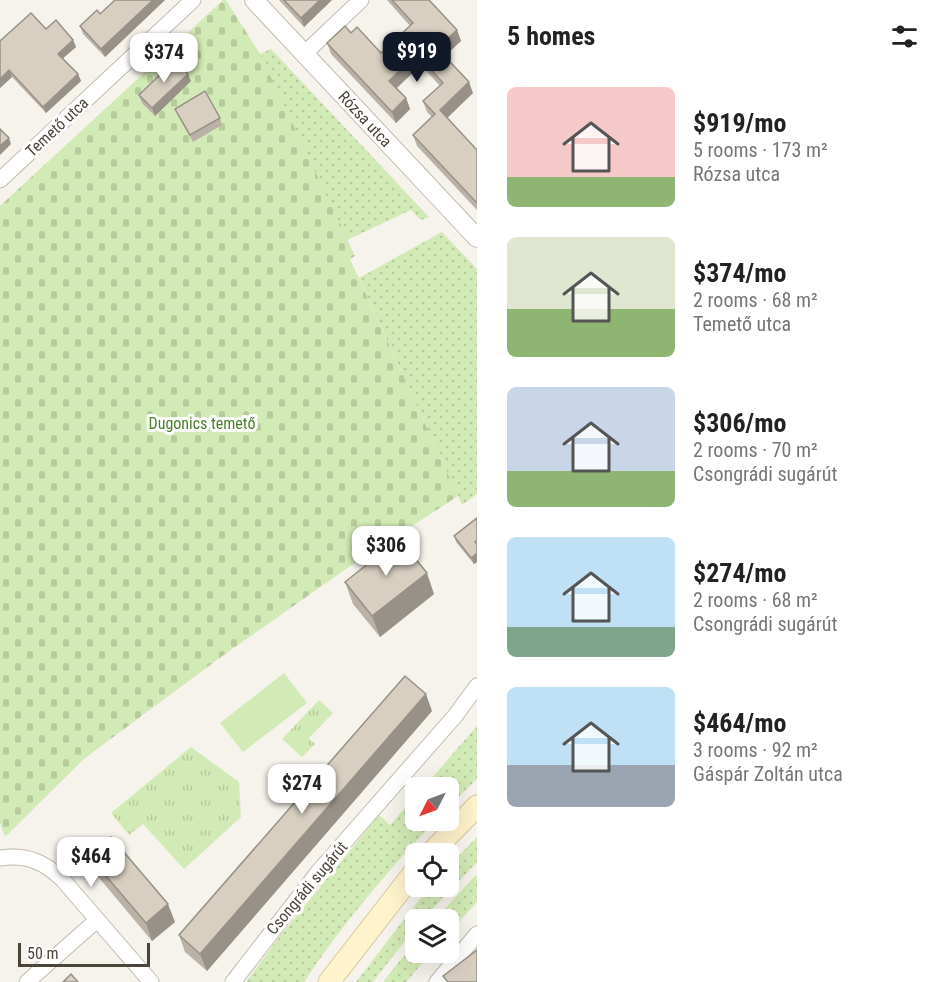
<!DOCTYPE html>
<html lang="en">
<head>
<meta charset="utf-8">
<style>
  :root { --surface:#fff; --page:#f2f2f2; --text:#222; --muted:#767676; --accent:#111827 }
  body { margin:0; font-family:"Roboto Condensed",sans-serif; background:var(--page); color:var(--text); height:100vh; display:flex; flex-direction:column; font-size:22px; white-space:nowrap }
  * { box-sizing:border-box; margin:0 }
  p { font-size:20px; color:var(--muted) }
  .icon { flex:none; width:33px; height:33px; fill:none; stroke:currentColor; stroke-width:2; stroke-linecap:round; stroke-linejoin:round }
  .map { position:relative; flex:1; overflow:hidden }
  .details { display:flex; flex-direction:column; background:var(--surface); width:474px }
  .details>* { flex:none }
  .needle { width:39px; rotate:228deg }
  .controls { position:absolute; left:405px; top:777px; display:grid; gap:12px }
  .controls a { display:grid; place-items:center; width:54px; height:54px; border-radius:9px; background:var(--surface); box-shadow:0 6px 24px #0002; font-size:30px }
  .scale { position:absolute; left:18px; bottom:15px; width:132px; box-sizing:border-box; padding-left:6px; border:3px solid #4b4439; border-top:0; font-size:16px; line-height:21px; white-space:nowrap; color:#4b4439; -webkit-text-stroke:4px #fff; paint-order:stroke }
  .price { position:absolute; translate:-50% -51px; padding:0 14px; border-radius:12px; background:#fff; color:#222; font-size:20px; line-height:39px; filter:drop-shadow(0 2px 3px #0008) }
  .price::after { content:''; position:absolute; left:50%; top:36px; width:18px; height:14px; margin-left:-9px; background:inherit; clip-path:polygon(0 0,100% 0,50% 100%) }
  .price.current { background:var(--accent); color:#fff }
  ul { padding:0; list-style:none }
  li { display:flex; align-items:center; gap:18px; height:150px; padding:0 30px }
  li span { display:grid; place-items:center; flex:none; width:168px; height:120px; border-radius:9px; color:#555 }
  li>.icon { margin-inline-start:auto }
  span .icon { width:72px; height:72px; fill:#fffc; stroke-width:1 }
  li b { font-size:26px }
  h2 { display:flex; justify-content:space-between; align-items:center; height:72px; padding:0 30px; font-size:26px }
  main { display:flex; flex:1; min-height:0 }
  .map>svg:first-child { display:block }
  .grass { fill:url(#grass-dots) }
  .cemetery { fill:url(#cemetery-stones) }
  .park { fill:url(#park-tufts) }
  .pitch { fill:#d2eab5 }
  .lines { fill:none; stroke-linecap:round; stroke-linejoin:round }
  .minor-casing { stroke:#c2bbae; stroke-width:17 }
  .tertiary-casing { stroke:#c2bbae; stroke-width:20 }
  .secondary-casing { stroke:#d6c79b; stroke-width:23 }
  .minor { stroke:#fff; stroke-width:15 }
  .tertiary { stroke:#fff; stroke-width:18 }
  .secondary { stroke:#fff3cd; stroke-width:21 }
  .wall { fill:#bab2a6 }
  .shaded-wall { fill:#979187 }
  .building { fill:#d8cfc1; stroke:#979187; stroke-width:1.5 }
  .labels { text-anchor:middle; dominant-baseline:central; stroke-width:6; stroke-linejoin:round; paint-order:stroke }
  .street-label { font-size:16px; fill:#4b4439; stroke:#fff }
  .park-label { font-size:16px; fill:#4a7f2a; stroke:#fff }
</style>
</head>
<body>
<main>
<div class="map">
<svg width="477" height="982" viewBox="0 0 477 982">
  <defs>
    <pattern id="grass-dots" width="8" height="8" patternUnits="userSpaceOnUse" patternTransform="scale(1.5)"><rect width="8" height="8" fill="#d2eab5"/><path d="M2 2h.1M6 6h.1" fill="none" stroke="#b6ca9c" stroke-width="1.8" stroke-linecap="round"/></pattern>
    <pattern id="cemetery-stones" width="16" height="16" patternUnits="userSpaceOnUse" patternTransform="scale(1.5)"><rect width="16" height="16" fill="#d2eab5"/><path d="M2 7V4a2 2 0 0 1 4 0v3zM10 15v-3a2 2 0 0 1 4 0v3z" fill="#b6ca9c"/></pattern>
    <pattern id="park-tufts" width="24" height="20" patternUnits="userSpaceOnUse" patternTransform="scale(1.5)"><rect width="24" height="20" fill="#d2eab5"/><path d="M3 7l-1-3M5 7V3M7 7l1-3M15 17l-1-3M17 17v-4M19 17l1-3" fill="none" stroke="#b6ca9c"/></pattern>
  </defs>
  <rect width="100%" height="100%" fill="#f6f3ec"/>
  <path class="grass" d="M 271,49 L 429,217 L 421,220 L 411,210 L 347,240 L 260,54 Z
    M 442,232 L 477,269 L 477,494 L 462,505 L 359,278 Z
    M 477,726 L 477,779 L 449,806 L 448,788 L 424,787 Z
    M 415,797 L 416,820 L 435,821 C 388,871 342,924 304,982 L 246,982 L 280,936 L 379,815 L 390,825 Z
    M 477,837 L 477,862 L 423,919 L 416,920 L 415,928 L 373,982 L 356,982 L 429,887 L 448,886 L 449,866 Z
    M 477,874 L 477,902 L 449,933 L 448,920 L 435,919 Z
    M 415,942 L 416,952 L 431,953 L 406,982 L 383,982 Z"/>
  <path class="cemetery" d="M 223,0 L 226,0 L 260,54 L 355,256 L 350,259 L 458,496 L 343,571 L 221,657 L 85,758 L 5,837 L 0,823 L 0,206 Z"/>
  <path class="park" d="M 319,700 L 333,713 L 309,738 L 315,744 L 302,757 L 282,739 Z
    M 191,747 L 239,782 L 241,817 L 184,869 L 143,824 L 129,835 L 111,813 Z"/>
  <path class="pitch" d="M 284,673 L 307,703 L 243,752 L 220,723 Z"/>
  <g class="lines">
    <g class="minor-casing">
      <path id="minor" d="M 304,54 L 361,0
        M 0,180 L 193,0
        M 0,858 C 26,854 45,862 63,880 L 151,982
        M 27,982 L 97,920
        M 233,982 L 319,871 L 455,716 L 477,686
        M 437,982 L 477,934"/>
    </g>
    <g class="tertiary-casing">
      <path id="tertiary" d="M 254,0 L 477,238"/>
    </g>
    <g class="secondary-casing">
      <path id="secondary" d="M 430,854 L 477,806
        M 329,982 L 416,870"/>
    </g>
    <use href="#minor" class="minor"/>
    <use href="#tertiary" class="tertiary"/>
    <use href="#secondary" class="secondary"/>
  </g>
  <path class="wall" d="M 115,0 L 165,0 L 105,57 L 83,34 L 80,26 L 100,14 Z
    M 279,0 L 332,0 L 304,27 Z
    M 387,0 L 429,0 L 457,30 L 461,41 L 445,56 L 473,93 L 447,118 L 477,150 L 477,210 L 417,146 L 413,135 L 432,117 L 427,112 L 423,101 L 440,86 L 421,65 L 397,88 L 406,98 L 410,109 L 396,123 L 331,54 L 327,43 L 351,33 L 381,53 L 410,26 Z
    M 46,29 L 73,40 L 76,47 L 63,58 L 78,74 L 81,81 L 46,113 L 12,77 L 0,88 L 0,41 Z
    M 191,81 L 155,116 L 142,103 L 139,95 Z
    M 175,109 L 220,118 L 222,125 L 193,142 L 178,116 Z
    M 477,518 L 477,562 L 474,564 L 456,542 L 454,536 Z
    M 345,582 L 434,594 L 380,637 L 353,604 Z
    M 432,711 L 207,971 L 185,952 L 179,935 Z
    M 89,856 L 175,922 L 152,941 L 95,873 Z"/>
  <path class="shaded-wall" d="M 153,0 L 165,0 L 105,57 L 101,49 Z
    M 320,0 L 332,0 L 304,27 L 301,18 Z
    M 457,30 L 461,41 L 441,59 L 437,48 Z
    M 73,40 L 76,47 L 61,60 L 58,54 Z
    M 417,54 L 421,65 L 393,91 L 389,81 Z
    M 9,70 L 12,77 L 0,88 L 0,79 Z
    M 78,74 L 81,81 L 46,113 L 43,107 Z
    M 188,74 L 191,81 L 155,116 L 152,108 Z
    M 469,82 L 473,93 L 444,121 L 440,110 Z
    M 406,98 L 410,109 L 396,123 L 392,112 Z
    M 9,138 L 11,144 L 0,155 L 0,146 Z
    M 477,553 L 477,562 L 474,564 L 471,558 Z
    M 427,573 L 434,594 L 380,637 L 372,616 Z
    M 426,694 L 432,711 L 207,971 L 200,954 Z
    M 168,904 L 175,922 L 152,941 L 146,923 Z"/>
  <path class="building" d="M 115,0 L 153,0 L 101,49 L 80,26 L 97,10 L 100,14 Z
    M 284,0 L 320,0 L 301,18 Z
    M 392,0 L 429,0 L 457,30 L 437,48 L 469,82 L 440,110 L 477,150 L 477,203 L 413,135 L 435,114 L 423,101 L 443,83 L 417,54 L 389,81 L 406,98 L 392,112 L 327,43 L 345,26 L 351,33 L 357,27 L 381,53 L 413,23 Z
    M 31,13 L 46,29 L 56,20 L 73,40 L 58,54 L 78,74 L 43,107 L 9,70 L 0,79 L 0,41 Z
    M 175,60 L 188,74 L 152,108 L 139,95 Z
    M 205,91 L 220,118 L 190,135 L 175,109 Z
    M 0,129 L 9,138 L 0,146 Z
    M 477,518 L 477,540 L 475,542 L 477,544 L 477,553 L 471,558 L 454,536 Z
    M 399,539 L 427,573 L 372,616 L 345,582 Z
    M 405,676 L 426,694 L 200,954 L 179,935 Z
    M 111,837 L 168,904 L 146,923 L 89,856 Z
    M 477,950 L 477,982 L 448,982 L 443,976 Z
    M 71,974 L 78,982 L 63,982 Z"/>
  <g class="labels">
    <g class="street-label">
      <text transform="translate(365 119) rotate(47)">Rózsa utca</text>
      <text transform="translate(57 127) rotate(-43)">Temető utca</text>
      <text transform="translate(307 888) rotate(-50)">Csongrádi sugárút</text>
    </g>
    <g class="park-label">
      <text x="202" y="423">Dugonics temető</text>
    </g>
  </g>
</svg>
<div class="controls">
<a><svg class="needle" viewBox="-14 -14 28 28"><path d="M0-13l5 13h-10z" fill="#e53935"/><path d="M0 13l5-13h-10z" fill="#767676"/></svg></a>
<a><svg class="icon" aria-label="locate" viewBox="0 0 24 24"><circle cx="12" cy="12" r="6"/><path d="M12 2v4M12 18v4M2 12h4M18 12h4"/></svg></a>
<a><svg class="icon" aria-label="layers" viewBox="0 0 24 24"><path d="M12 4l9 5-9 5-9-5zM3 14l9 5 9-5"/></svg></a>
</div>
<div class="scale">50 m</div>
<b class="price current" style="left:417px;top:83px">$919</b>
<b class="price" style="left:164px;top:84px">$374</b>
<b class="price" style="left:386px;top:577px">$306</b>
<b class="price" style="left:302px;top:815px">$274</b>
<b class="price" style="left:91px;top:888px">$464</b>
</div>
<section class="details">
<h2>5 homes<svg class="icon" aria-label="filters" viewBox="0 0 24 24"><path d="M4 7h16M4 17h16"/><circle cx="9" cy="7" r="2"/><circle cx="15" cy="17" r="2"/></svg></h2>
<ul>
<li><span style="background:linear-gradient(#f6c9c9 75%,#8fb573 0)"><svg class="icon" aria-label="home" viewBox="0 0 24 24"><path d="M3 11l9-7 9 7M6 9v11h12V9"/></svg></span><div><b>$919/mo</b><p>5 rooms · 173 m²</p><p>Rózsa utca</p></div></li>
<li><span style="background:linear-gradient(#dfe7d0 60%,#8fb573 0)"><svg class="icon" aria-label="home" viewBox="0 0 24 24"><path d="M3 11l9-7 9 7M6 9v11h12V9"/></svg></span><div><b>$374/mo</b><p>2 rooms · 68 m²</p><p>Temető utca</p></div></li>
<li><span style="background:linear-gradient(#c9d6e8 70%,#8fb573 0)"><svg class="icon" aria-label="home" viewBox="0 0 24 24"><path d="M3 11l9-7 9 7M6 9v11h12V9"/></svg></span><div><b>$306/mo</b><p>2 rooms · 70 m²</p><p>Csongrádi sugárút</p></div></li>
<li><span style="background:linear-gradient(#bfe0f5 75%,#7fa58c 0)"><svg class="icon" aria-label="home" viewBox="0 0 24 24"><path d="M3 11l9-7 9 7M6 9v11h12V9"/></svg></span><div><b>$274/mo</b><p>2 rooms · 68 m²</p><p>Csongrádi sugárút</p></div></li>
<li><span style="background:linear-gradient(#bfe0f5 65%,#9aa5b1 0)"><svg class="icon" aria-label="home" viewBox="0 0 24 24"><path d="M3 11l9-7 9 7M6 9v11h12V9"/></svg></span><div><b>$464/mo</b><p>3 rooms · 92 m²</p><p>Gáspár Zoltán utca</p></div></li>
</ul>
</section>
</main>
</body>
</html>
